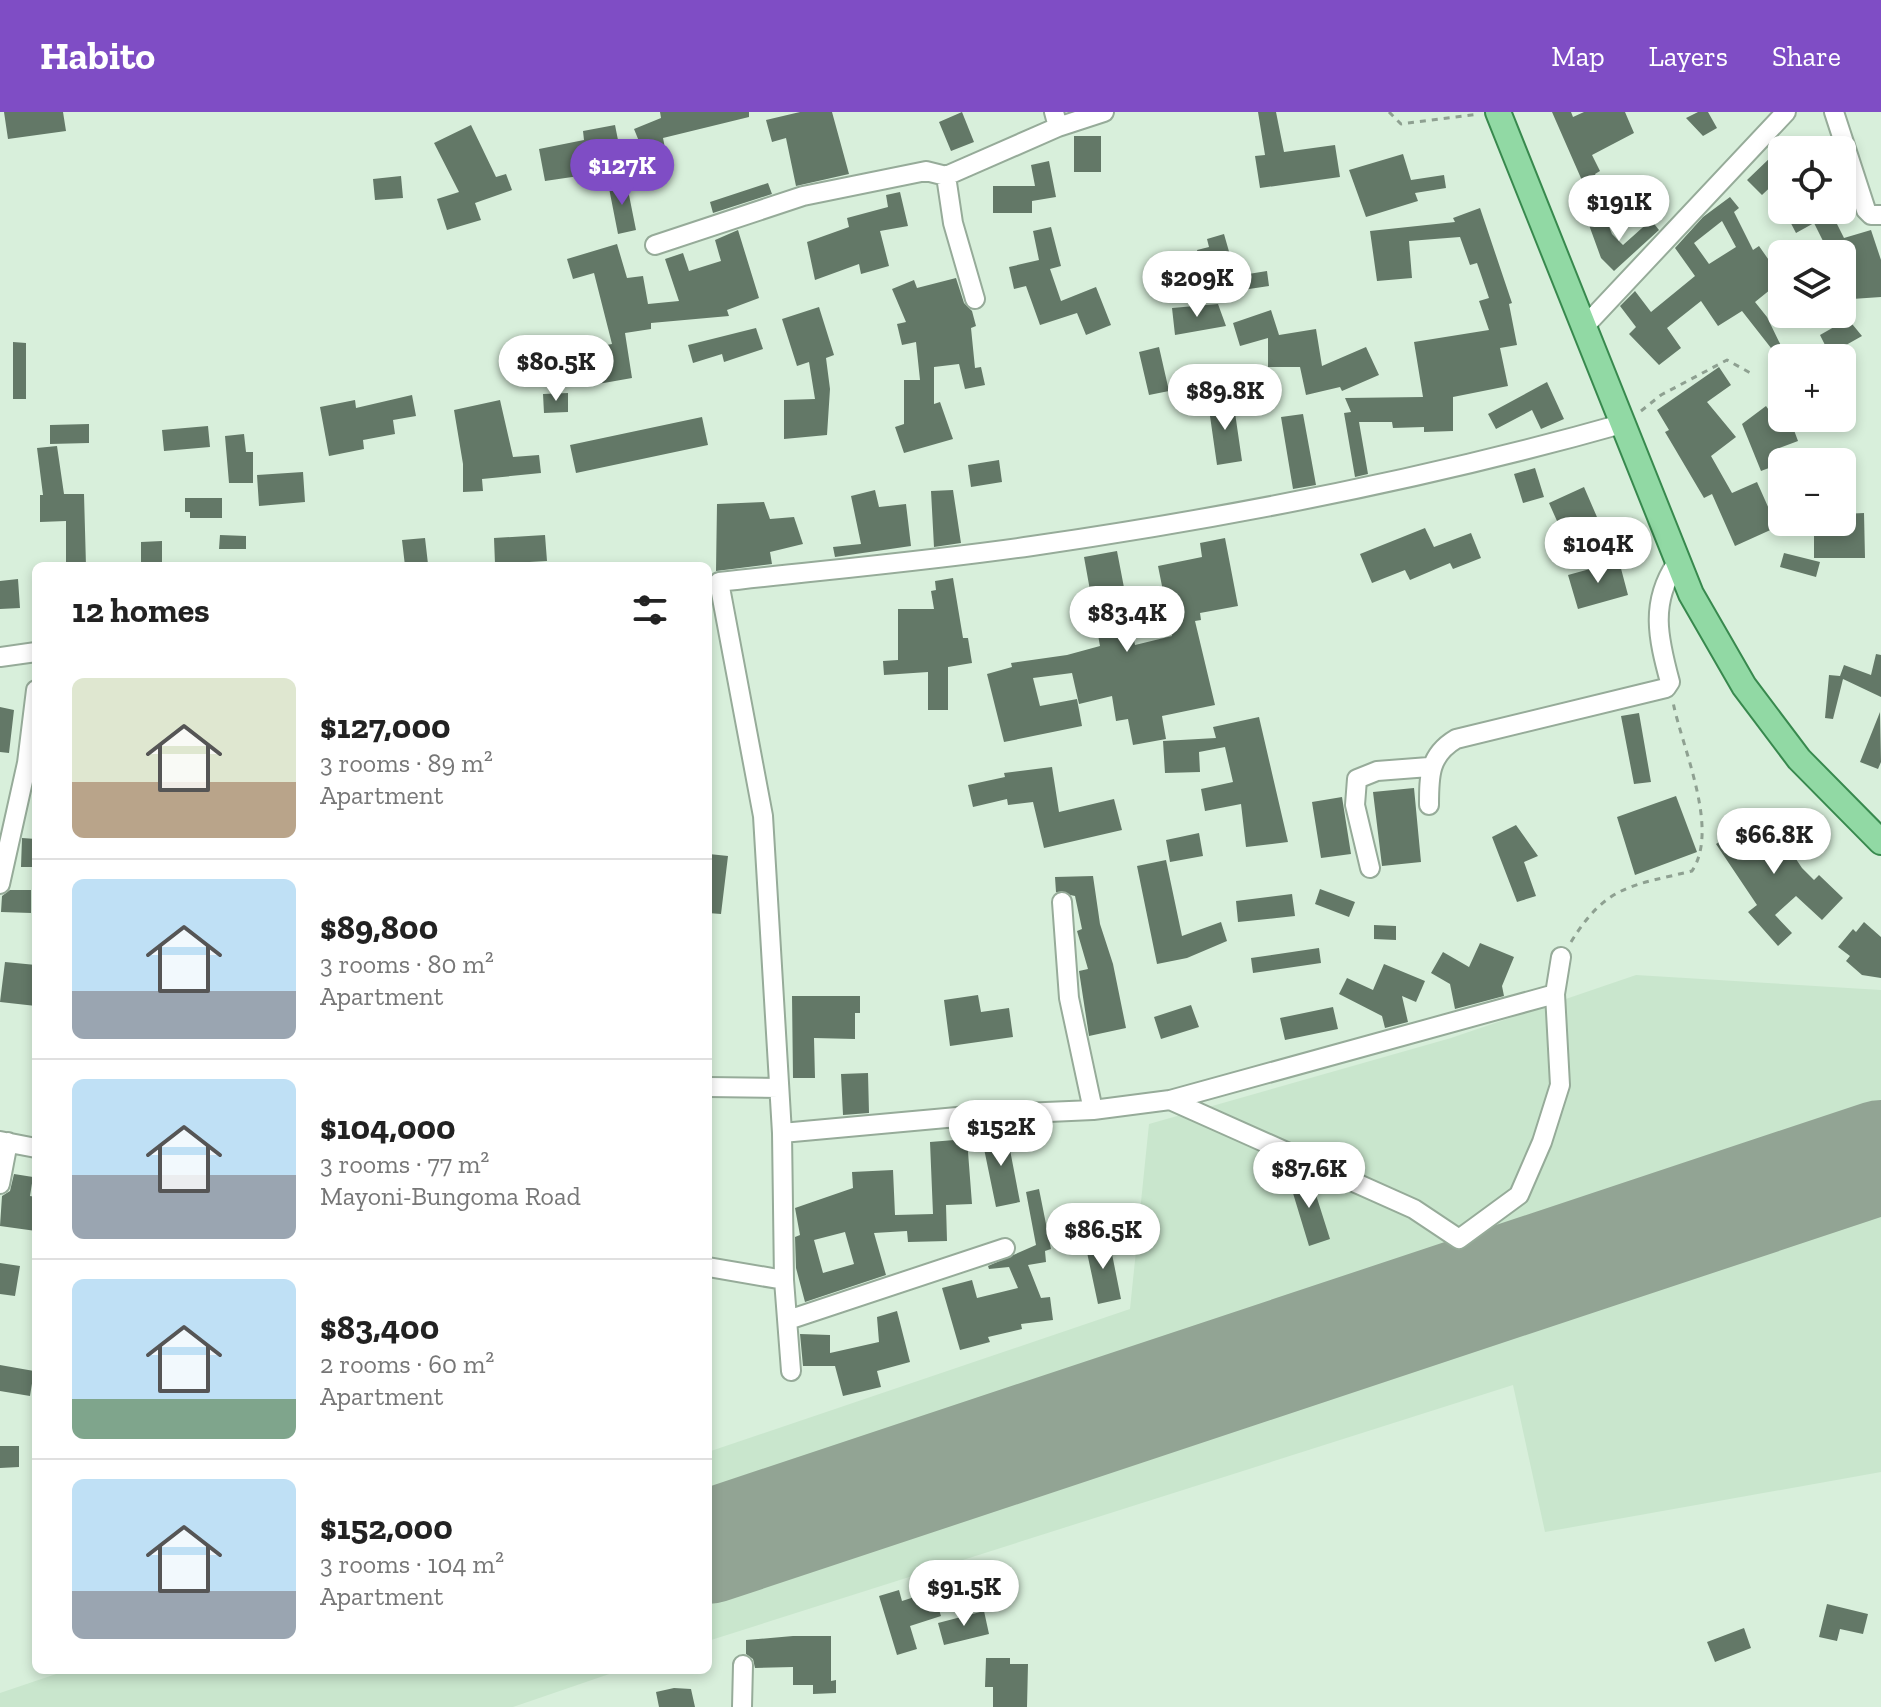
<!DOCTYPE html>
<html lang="en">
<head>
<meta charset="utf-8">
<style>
  :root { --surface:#fff; --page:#f6f6f6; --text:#222; --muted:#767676; --line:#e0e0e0; --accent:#7f4dc5 }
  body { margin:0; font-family:"Zilla Slab",serif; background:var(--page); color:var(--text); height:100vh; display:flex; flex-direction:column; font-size:30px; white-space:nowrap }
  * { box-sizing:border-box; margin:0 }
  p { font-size:26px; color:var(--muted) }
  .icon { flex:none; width:44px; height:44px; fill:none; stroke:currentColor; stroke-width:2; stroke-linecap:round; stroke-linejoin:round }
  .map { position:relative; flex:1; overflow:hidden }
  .side { position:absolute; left:32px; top:450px; width:680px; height:1112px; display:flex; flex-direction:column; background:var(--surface); border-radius:12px; box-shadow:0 4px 12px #0003 }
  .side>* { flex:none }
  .controls { position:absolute; left:1768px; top:24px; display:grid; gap:16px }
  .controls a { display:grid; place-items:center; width:88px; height:88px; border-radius:12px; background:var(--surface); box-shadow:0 4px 12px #0003; font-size:40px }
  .price { position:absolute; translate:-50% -68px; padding:0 18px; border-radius:28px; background:#fff; color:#222; font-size:26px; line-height:52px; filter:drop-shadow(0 2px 4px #0008) }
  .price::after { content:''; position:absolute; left:50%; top:48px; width:24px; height:18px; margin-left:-12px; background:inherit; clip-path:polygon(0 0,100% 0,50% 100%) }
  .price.selected { background:var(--accent); color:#fff }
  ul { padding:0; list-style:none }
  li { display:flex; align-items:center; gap:24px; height:200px; padding:0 40px }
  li+li { border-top:2px solid var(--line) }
  li span { display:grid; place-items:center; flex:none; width:224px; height:160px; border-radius:12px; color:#555 }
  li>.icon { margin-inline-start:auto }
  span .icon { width:96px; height:96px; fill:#fffc; stroke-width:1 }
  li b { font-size:34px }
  h2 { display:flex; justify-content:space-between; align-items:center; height:96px; padding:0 40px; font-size:34px }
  header { display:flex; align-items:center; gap:48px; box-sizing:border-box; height:112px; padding:0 40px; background:var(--accent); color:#fff }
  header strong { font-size:38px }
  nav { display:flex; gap:44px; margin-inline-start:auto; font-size:28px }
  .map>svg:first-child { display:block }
  .built { fill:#c9e6cd }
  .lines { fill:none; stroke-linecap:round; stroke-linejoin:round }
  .runway { stroke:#92a494; stroke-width:114 }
  .building { fill:#637867; fill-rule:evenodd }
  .minor-casing { stroke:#96ab99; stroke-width:22 }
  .major-casing { stroke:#38894e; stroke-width:28 }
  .path { stroke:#8ea091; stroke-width:3; stroke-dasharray:6 6; stroke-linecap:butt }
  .minor { stroke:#fff; stroke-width:18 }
  .major { stroke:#91d9a4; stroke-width:24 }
</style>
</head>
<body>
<header>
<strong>Habito</strong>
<nav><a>Map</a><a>Layers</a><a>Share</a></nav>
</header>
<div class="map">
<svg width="1881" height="1595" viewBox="0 0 1881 1595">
  <rect width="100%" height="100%" fill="#d8efdb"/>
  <path class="built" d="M 1636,863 L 1881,878 L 1881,1360 L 1545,1420 L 1513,1273 L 708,1529 L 708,1340 L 1130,1197 L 1149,1012 L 1451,926 Z
    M 68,1558 L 621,1558 L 513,1595 L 0,1595 L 0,1581 Z"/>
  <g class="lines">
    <path class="runway" d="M 708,1435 L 1881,1045"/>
  </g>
  <path class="building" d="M 4,0 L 63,0 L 66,19 L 8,27 Z
    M 660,0 L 749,0 L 749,5 L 663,26 L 665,36 L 645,44 L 634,17 L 661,6 Z
    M 800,0 L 832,0 L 849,62 L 796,74 L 786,26 L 772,30 L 766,8 Z
    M 962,0 L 974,30 L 951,39 L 939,10 Z
    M 1258,0 L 1276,0 L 1284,40 L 1335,33 L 1340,65 L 1260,76 L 1255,44 L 1265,43 Z
    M 1552,0 L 1571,0 L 1573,5 L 1584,0 L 1625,0 L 1634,21 L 1592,43 L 1600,59 L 1595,62 L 1606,86 L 1655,66 L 1660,80 L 1598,105 Z
    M 1698,0 L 1708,0 L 1717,16 L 1703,24 L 1686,6 Z
    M 471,13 L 496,65 L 506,62 L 512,78 L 475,91 L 481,108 L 447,118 L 437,87 L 459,80 L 434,31 Z
    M 615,13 L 623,53 L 606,60 L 545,69 L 539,37 L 584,28 L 583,19 Z
    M 1074,24 L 1101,24 L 1101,60 L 1074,60 Z
    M 1403,42 L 1411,68 L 1444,63 L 1446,76 L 1415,81 L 1418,89 L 1366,105 L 1349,58 Z
    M 1772,44 L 1782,54 L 1782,64 L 1762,83 L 1747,68 Z
    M 1049,49 L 1056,85 L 1032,89 L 1032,101 L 993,101 L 993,74 L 1035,74 L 1031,53 Z
    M 401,64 L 403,86 L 375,88 L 373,67 Z
    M 626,68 L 636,118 L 618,122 L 608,71 Z
    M 768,71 L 772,82 L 713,101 L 710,90 Z
    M 900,80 L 908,114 L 880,119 L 889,154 L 861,162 L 859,152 L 815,168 L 807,130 L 849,115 L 847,106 L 888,95 L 886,83 Z
    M 1730,85 L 1739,96 L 1734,100 L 1753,138 L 1759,134 L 1773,154 L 1782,147 L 1782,168 L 1755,190 L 1767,205 L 1787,246 L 1782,246 L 1782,250 L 1742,199 L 1718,214 L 1701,189 L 1667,216 L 1681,236 L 1659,253 L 1629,222 L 1636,215 L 1620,194 L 1635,179 L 1651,200 L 1695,164 L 1675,136 L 1703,105 ZM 1722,109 L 1736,135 L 1709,152 L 1694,131 Z
    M 1480,96 L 1512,191 L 1509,192 L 1517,233 L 1500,236 L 1508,274 L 1453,285 L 1453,319 L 1424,320 L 1424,315 L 1393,316 L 1392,310 L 1359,310 L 1368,362 L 1355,365 L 1344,301 L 1351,300 L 1345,286 L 1423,285 L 1414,230 L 1489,218 L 1479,189 L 1489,186 L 1477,151 L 1470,153 L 1460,125 L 1409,129 L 1412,166 L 1377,169 L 1370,119 L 1455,110 L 1453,106 Z
    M 1784,98 L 1839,98 L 1832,102 L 1844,126 L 1871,118 L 1881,148 L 1881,185 L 1852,187 L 1842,168 L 1842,135 L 1829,141 L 1814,111 L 1796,121 Z
    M 1606,107 L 1612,122 L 1623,133 L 1651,108 L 1659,118 L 1614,159 L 1601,146 L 1589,113 Z
    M 1051,115 L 1061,154 L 1050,157 L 1061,189 L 1096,175 L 1111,213 L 1086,223 L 1077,201 L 1040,213 L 1026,174 L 1014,177 L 1009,155 L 1039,148 L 1033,119 Z
    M 738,118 L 759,186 L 727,198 L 729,204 L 651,211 L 651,217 L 625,221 L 632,266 L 598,272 L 597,263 L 581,265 L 578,238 L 612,232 L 594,161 L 573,167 L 567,147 L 617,132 L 627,166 L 643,164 L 648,192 L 679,189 L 665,147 L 683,141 L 689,159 L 721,149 L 715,128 Z
    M 1224,122 L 1236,164 L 1267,159 L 1269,174 L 1209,183 L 1197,138 L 1209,135 L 1207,127 Z
    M 956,166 L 964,191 L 972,199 L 976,214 L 971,216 L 975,256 L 981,255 L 985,273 L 965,277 L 959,252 L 934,255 L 934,292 L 940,290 L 953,327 L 904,341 L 895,315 L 904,312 L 904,268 L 920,268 L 916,230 L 902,233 L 897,212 L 906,210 L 892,177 L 914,168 L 917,176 Z
    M 1218,192 L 1226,214 L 1175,223 L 1172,196 Z
    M 819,195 L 834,243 L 826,246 L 830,277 L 827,323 L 784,327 L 784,288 L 815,287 L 809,250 L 797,254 L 782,207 Z
    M 1271,198 L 1279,223 L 1316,217 L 1322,254 L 1366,235 L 1379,263 L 1342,279 L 1340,275 L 1306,283 L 1300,255 L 1268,255 L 1268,226 L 1240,234 L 1233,211 Z
    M 1848,207 L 1862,224 L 1839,237 L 1844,246 L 1806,246 L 1826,235 L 1820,223 Z
    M 756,216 L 763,237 L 724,250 L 722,242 L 693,251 L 688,233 Z
    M 13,230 L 26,231 L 26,287 L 13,287 Z
    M 1159,235 L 1169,279 L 1149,283 L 1139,240 Z
    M 1719,255 L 1731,273 L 1707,290 L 1736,325 L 1711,344 L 1732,381 L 1757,370 L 1777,415 L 1735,434 L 1712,382 L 1704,386 L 1665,320 L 1669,318 L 1657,298 Z
    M 1547,270 L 1564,307 L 1541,317 L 1532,298 L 1496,317 L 1488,302 Z
    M 568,281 L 568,300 L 544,301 L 543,282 Z
    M 412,283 L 416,304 L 393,308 L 395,322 L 363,328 L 364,337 L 329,344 L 320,295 L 355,288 L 356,296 Z
    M 1233,287 L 1242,349 L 1217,353 L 1208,290 Z
    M 500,288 L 513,345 L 539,343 L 541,361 L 482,367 L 483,379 L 463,380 L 463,352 L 454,298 Z
    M 1766,294 L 1780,314 L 1791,310 L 1798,329 L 1777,337 L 1782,351 L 1761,359 L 1742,312 Z
    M 1303,302 L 1316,373 L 1293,377 L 1281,305 Z
    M 702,305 L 708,333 L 576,361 L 570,333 Z
    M 89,312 L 89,331 L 50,332 L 50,313 Z
    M 208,314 L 210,335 L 164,339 L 162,318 Z
    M 244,322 L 246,340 L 253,340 L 253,371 L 229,371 L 225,324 Z
    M 57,334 L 64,382 L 84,382 L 86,454 L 66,454 L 66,409 L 40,410 L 40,383 L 43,383 L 37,336 Z
    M 999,348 L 1002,370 L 971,375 L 968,353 Z
    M 1535,356 L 1544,385 L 1523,391 L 1514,362 Z
    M 303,360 L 305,390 L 259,394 L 257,363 Z
    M 1584,375 L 1600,412 L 1565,427 L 1549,391 Z
    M 875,378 L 879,395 L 906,392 L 911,434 L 835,445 L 833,435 L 861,432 L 851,384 Z
    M 953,378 L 961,431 L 934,435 L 931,379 Z
    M 185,386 L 222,386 L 222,406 L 190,406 L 190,400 L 185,400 Z
    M 764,390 L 770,407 L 794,405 L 803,432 L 770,440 L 772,452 L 716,459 L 717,392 Z
    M 1864,401 L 1865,446 L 1814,446 L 1814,410 L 1842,410 L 1842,402 Z
    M 1425,416 L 1434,435 L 1471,421 L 1481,446 L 1453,457 L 1450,451 L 1410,468 L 1405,458 L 1372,471 L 1360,442 Z
    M 220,423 L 246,424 L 246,437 L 219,437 Z
    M 545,423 L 547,449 L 495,452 L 494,426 Z
    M 425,426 L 428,452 L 405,454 L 402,428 Z
    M 1225,426 L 1238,494 L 1200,501 L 1201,508 L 1195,509 L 1215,593 L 1162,604 L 1166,627 L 1133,633 L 1128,607 L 1116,609 L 1112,584 L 1079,592 L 1072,561 L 1033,566 L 1040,594 L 1077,587 L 1082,614 L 1004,630 L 987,562 L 1012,555 L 1011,551 L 1067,543 L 1100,534 L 1084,445 L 1117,439 L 1135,533 L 1172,524 L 1158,454 L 1202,445 L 1200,431 Z
    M 162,429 L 162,454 L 141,454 L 141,430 Z
    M 1784,441 L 1820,450 L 1816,465 L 1780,455 Z
    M 1619,449 L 1628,483 L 1578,497 L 1568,463 Z
    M 953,466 L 963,526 L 968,526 L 972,551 L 948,555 L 948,598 L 928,598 L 928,560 L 884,563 L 883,549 L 898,548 L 898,497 L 934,497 L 931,479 L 936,478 L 935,469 Z
    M 18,467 L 20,496 L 0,497 L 0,469 Z
    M 1876,542 L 1881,543 L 1881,585 L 1843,567 L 1833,607 L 1825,606 L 1829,563 L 1840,564 L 1844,553 L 1871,563 Z
    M 0,595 L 14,598 L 9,641 L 0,640 Z
    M 1880,600 L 1881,650 L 1878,657 L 1860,650 Z
    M 1639,601 L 1651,670 L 1634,672 L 1621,604 Z
    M 1259,605 L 1288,730 L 1246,735 L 1241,692 L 1205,699 L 1201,677 L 1233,670 L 1225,635 L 1199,640 L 1200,660 L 1165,661 L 1163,629 L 1216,626 L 1213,615 Z
    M 1052,655 L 1059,700 L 1114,687 L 1122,718 L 1044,736 L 1033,690 L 1008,693 L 1007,687 L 973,695 L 968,673 L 1005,665 L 1004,661 Z
    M 1414,676 L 1421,750 L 1382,754 L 1373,680 Z
    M 1676,684 L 1697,740 L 1635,763 L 1617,705 Z
    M 1342,685 L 1351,742 L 1321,746 L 1312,690 Z
    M 1765,701 L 1802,756 L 1814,768 L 1819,763 L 1843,786 L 1822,808 L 1796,784 L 1775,803 L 1792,821 L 1778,834 L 1748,800 L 1757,793 L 1716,732 Z
    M 1516,713 L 1538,744 L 1524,750 L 1536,784 L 1517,790 L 1492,725 Z
    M 1199,721 L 1203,744 L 1170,750 L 1166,728 Z
    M 22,726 L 36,727 L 36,755 L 21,755 Z
    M 709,742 L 728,744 L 721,802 L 708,801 Z
    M 1166,748 L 1182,824 L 1221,810 L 1227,829 L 1187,846 L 1157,852 L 1137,754 Z
    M 1093,764 L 1100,812 L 1113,852 L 1126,916 L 1089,924 L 1079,859 L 1088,857 L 1077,819 L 1082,817 L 1075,784 L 1056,780 L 1055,765 Z
    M 1320,777 L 1355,790 L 1349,805 L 1315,792 Z
    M 10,778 L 31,778 L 31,801 L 1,800 L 2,784 Z
    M 1292,782 L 1295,804 L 1238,810 L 1236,789 Z
    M 1864,810 L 1881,825 L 1881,866 L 1862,863 L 1846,849 L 1850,844 L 1838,835 L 1853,817 L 1856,820 Z
    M 1374,813 L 1396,814 L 1396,828 L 1374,827 Z
    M 1480,831 L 1514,845 L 1502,874 L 1504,884 L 1455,897 L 1450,872 L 1431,861 L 1443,840 L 1469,855 Z
    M 1319,836 L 1321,851 L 1253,861 L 1251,846 Z
    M 5,850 L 36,853 L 36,894 L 0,890 Z
    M 1384,852 L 1425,869 L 1416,890 L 1402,884 L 1408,910 L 1385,916 L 1382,904 L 1339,882 L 1347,866 L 1373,878 Z
    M 978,883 L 981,900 L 1009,896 L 1013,925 L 950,934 L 944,888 Z
    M 792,884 L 860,884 L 860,901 L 855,901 L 855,927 L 814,926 L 815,966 L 793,966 Z
    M 1191,893 L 1199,915 L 1161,927 L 1154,905 Z
    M 1333,895 L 1338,917 L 1285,928 L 1280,906 Z
    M 868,961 L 869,1001 L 843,1003 L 841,962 Z
    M 1006,1017 L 1020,1090 L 996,1095 L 981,1022 Z
    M 967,1027 L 972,1092 L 946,1093 L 947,1129 L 908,1130 L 907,1119 L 874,1121 L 886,1163 L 805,1190 L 796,1156 L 795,1125 L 800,1123 L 795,1096 L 853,1076 L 852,1060 L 893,1058 L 895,1103 L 933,1102 L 930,1030 ZM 845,1120 L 854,1152 L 823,1161 L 814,1128 Z
    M 14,1062 L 33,1065 L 30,1084 L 36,1085 L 36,1119 L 0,1114 L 2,1084 L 10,1079 Z
    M 1310,1064 L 1330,1127 L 1309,1134 L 1289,1068 Z
    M 1039,1077 L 1051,1137 L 1045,1139 L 1046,1150 L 1028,1153 L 1041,1186 L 1050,1185 L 1053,1208 L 1021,1212 L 1022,1217 L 988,1225 L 990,1230 L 960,1238 L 942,1176 L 972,1168 L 977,1186 L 1018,1176 L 1009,1155 L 989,1157 L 988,1154 L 1036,1133 L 1026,1080 Z
    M 1109,1127 L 1121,1187 L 1098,1192 L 1085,1131 Z
    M 0,1151 L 20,1154 L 15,1184 L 0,1182 Z
    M 897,1199 L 910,1250 L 877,1259 L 881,1275 L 843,1284 L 835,1254 L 803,1254 L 800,1222 L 830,1223 L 830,1241 L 879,1230 L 877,1205 Z
    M 0,1253 L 34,1259 L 30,1284 L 0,1279 Z
    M 0,1334 L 19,1334 L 19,1355 L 0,1356 Z
    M 899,1478 L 902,1489 L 933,1479 L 941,1504 L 910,1514 L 917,1537 L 897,1543 L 879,1484 Z
    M 1827,1492 L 1868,1502 L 1863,1522 L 1840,1517 L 1837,1529 L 1819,1525 Z
    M 984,1499 L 989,1522 L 944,1533 L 938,1511 Z
    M 1744,1516 L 1751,1536 L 1715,1550 L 1707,1530 Z
    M 793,1524 L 831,1524 L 831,1569 L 836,1568 L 836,1581 L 813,1582 L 813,1573 L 793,1573 L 793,1555 L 755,1556 L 753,1547 L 746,1542 L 746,1528 Z
    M 986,1546 L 1010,1546 L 1010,1552 L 1028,1552 L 1027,1595 L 993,1595 L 993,1575 L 985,1575 Z
    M 674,1576 L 691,1577 L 695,1595 L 659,1595 L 656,1580 Z"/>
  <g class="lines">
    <g class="minor-casing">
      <path id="minor" d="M 1834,0 L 1866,98 L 1871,103 L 1881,103
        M 1058,15 L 1104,0
        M 946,64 L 953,111 L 975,187
        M 655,133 L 803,84 L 926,59 L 946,64 L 1058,15 L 1054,0
        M 1585,214 L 1786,0
        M 0,545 L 36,540
        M 1429,693 C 1429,664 1429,643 1456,627 L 1666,576 L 1670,570 C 1658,526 1650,491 1676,452
        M 1370,756 L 1355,693 L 1357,667 L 1377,659 L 1429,655
        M 0,772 L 27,651 L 36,578
        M 708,975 L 779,976
        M 1170,988 L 1414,1097 L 1459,1127 L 1519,1083 L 1542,1030 L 1560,973 L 1555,882 L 1561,845
        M 1093,998 L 1170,988 L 1555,882
        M 782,1021 L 979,1003 L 1093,998 L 1069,886 L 1062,790
        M 0,1029 L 36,1036
        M 0,1072 L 8,1030
        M 708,1155 L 784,1168
        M 788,1208 L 1005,1136
        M 791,1259 L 784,1168 L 782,1021 L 763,704 L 719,470 C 824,458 929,449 1032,434 C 1232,405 1431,366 1625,311
        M 742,1595 L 743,1553"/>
    </g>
    <g class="major-casing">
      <path id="major" d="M 1498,0 L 1691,482 L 1744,574 L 1799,647 L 1881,730"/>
    </g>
    <path class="path" d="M 1389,0 L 1401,12 L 1479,2
      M 1641,299 L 1661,283 L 1727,248 L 1754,263
      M 1571,830 C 1606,773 1631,774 1692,759 C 1720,717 1682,636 1673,590"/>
    <use href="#minor" class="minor"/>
    <use href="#major" class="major"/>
  </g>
</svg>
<div class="controls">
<a><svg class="icon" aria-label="locate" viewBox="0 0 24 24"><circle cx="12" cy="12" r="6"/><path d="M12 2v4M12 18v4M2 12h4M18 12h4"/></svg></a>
<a><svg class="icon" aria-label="layers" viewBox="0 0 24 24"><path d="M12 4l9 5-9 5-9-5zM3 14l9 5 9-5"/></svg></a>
<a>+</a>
<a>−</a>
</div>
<b class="price selected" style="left:622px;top:95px">$127K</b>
<b class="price" style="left:1619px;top:131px">$191K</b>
<b class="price" style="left:1197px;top:207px">$209K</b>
<b class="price" style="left:556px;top:291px">$80.5K</b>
<b class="price" style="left:1225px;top:320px">$89.8K</b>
<b class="price" style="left:1598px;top:473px">$104K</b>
<b class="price" style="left:1127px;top:542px">$83.4K</b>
<b class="price" style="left:1774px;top:764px">$66.8K</b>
<b class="price" style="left:1001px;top:1056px">$152K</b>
<b class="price" style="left:1309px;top:1098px">$87.6K</b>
<b class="price" style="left:1103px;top:1159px">$86.5K</b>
<b class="price" style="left:964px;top:1516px">$91.5K</b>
<section class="side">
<h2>12 homes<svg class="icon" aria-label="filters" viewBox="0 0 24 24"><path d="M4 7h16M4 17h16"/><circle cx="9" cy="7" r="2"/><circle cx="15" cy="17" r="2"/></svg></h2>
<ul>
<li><span style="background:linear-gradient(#dfe7d0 65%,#b9a48a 0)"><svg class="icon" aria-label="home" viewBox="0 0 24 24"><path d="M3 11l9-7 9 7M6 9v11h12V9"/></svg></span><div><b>$127,000</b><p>3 rooms · 89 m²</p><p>Apartment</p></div></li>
<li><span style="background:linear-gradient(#bfe0f5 70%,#9aa5b1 0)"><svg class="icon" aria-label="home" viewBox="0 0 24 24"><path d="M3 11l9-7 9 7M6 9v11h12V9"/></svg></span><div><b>$89,800</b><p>3 rooms · 80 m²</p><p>Apartment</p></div></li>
<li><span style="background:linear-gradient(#bfe0f5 60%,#9aa5b1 0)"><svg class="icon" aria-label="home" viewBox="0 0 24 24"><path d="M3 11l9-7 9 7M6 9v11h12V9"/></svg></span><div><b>$104,000</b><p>3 rooms · 77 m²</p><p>Mayoni-Bungoma Road</p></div></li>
<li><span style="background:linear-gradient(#bfe0f5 75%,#7fa58c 0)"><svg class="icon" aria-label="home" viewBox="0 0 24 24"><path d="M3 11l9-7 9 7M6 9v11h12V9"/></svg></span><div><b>$83,400</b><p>2 rooms · 60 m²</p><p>Apartment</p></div></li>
<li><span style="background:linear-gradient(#bfe0f5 70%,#9aa5b1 0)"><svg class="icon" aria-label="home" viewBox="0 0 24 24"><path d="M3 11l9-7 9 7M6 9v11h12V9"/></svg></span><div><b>$152,000</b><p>3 rooms · 104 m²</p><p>Apartment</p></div></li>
</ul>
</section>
</div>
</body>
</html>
